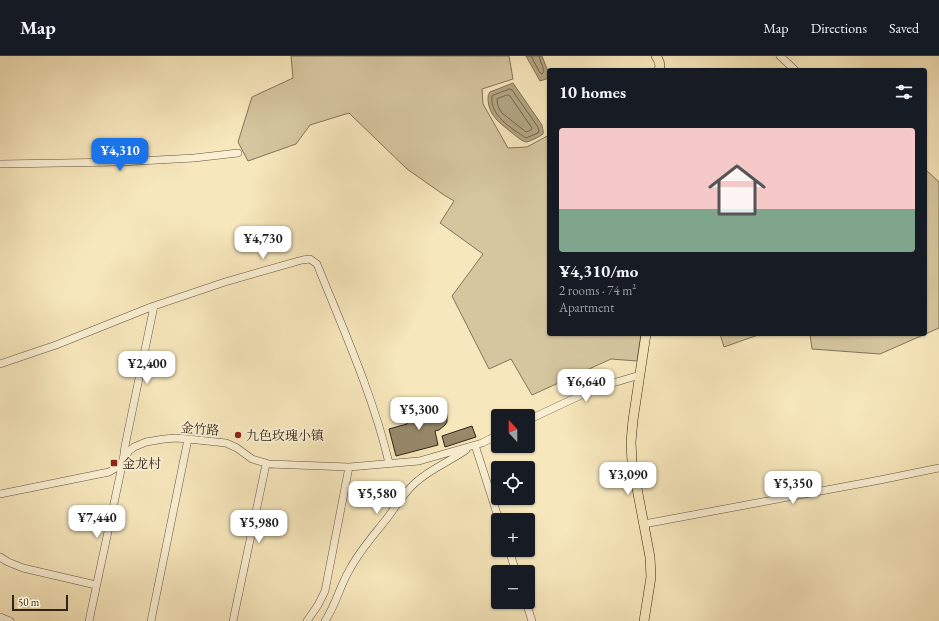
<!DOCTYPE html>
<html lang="en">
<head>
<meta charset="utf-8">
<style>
  :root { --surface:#171b24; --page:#242831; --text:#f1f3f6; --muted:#9ea1a6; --line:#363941; --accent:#1a73e8 }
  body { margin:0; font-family:"EB Garamond","Noto Serif SC",serif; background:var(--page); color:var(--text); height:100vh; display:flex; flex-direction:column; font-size:15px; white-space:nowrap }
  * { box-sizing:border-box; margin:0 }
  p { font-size:13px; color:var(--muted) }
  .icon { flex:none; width:22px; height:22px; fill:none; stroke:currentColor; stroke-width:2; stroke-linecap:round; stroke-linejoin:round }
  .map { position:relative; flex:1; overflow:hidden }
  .details { position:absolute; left:547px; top:12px; width:380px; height:268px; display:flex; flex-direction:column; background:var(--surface); border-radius:4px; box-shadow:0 1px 3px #0004 }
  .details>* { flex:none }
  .needle { width:26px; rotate:339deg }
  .controls { position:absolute; left:491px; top:353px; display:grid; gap:8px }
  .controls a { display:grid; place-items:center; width:44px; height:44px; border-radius:4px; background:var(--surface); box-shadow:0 1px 3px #0004; font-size:20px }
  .scale { position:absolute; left:12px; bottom:10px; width:56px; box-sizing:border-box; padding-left:4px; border:2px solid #302414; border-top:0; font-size:11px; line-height:14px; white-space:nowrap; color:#302414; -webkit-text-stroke:3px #faefd3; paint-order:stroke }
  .price { position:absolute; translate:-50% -34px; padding:0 9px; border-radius:8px; background:#fff; color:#222; font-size:13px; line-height:26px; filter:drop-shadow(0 1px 2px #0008) }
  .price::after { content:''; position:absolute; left:50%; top:24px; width:12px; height:9px; margin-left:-6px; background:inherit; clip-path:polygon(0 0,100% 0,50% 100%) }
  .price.current { background:var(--accent); color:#fff }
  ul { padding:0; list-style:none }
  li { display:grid; align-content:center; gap:8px; height:212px; padding:0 12px }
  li+li { border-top:1px solid var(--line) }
  li span { display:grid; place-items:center; height:124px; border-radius:4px; color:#555 }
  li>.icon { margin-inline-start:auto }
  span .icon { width:72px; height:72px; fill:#fffc; stroke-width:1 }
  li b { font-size:17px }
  h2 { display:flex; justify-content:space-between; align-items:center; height:48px; padding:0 12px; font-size:17px }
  header { display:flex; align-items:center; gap:24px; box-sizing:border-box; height:56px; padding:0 20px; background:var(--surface); border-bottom:1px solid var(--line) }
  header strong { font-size:19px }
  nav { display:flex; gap:22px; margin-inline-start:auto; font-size:14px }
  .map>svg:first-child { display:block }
  .green { fill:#d5c69f; stroke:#82755a }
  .water { fill:#b3a583; stroke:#7f7157 }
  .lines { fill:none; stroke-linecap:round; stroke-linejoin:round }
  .shore { stroke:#72644c; stroke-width:1 }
  .building { fill:#97896b; stroke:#302414 }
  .minor-casing { stroke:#62553e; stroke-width:8 }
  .major-casing { stroke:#302414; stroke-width:10 }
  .minor { stroke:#faefd3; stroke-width:7 }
  .major { stroke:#f7e7bc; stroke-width:9 }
  .poi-dot { fill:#8f2418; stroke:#faefd3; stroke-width:1.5 }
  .labels { text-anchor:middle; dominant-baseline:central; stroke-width:4; stroke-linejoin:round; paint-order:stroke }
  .street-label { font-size:13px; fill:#302414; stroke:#faefd3 }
  .poi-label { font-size:13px; fill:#302414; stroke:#faefd3; text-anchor:start }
</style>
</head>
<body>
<header>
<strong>Map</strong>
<nav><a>Map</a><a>Directions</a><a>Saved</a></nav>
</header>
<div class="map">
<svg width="939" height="565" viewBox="0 0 939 565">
  <rect width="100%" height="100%" fill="#f7e7bc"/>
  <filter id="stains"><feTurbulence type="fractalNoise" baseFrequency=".005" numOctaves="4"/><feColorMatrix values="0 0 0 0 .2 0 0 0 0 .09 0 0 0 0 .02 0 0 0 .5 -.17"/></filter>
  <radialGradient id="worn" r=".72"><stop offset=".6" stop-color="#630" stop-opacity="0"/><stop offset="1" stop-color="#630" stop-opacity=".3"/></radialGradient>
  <path class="green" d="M 291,0 L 509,0 L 513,23 L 482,33 L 483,48 L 508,92 L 527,91 L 549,79 L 549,278 L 641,278 L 637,305 L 611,303 L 532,339 L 511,303 L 489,313 L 452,240 L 483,198 L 440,167 L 454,145 L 444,139 L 407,113 L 349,57 L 310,69 L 296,88 L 248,105 L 238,86 L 252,41 L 293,22 Z
    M 925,113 L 939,126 L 939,272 L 880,298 L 812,293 L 810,278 L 925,278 Z
    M 720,278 L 761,278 L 724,291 Z"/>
  <path class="water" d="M 526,0 L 542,0 L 549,18 L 549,22 L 540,25 Z
    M 513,27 L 542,69 C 542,71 544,76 543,78 C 541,80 529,86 526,86 C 521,85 515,79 511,76 C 500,67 489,60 488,44 C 488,40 488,39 490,36 Z"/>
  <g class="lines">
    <path class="shore" d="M 531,0 L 540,17 L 542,18 L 544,15 L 539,0
      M 510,33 L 512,34 L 538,71 L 539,75 L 538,77 L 526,82 C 511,72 489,59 492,40 Z
      M 508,39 L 510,40 L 532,72 L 531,74 L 526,76 L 502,57 C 499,53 497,49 497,43 Z"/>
  </g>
  <path class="building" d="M 432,349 L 439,349 L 442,351 L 446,356 L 447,359 L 447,366 L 445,369 L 439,374 L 435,375 L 438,389 L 396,400 L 389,373 L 407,368 L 406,362 Z
    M 472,370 L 476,381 L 445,391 L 442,380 Z"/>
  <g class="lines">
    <g class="minor-casing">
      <path id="minor" d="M 780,0 L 795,14
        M 0,108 L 121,106 L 194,102 L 238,97
        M 0,308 L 56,289 L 151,251 L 225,226 L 302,204 L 310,203 L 317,208 C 343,273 373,339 389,407
        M 528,364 L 590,335 L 606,329 L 640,319
        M 475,389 L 499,464
        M 0,438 L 109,416 L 119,410 L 129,395 L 134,391 L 146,386 L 164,383 L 176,382 L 188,383 L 226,387 L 237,392 L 252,403 L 269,408 L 349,411 L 419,405 L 482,387 L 498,379
        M 644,468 L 880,424 L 939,412
        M 509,494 L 516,516
        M 0,501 L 8,506 L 23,512 L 96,529
        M 526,546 L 532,565
        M 0,561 L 10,565
        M 89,565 L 123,405 L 125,390 L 154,250
        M 151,565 L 188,383
        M 233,565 L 266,408
        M 307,565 L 318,549 L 325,535 L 349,411
        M 325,565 C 336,549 340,529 350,513 C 360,494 375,478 388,461 C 396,450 404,437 415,427 C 430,413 449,406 466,394"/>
    </g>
    <g class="major-casing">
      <path id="major" d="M 656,0 C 659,4 661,9 659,14
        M 644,565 L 651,521 L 650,501 L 632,406 L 631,386 L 633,364 L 646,278"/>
    </g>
    <use href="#minor" class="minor"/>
    <use href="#major" class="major"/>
  </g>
  <g class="poi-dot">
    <circle cx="238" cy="379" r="4"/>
    <rect x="110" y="403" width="8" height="8" rx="2"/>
  </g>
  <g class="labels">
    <g class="street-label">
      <text transform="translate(200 373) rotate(5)">金竹路</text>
    </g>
    <g class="poi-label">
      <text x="246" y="379">九色玫瑰小镇</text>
      <text x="122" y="407">金龙村</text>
    </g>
  </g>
  <rect width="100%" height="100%" filter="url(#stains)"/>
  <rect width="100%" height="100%" fill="url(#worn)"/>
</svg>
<div class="controls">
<a><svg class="needle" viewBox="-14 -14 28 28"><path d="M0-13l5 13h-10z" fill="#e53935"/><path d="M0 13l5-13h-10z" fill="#9ea1a6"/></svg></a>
<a><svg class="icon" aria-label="locate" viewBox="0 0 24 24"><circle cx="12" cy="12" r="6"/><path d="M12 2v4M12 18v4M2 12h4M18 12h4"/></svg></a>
<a>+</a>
<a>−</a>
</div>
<div class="scale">50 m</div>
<b class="price current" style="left:120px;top:116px">¥4,310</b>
<b class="price" style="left:263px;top:204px">¥4,730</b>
<b class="price" style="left:147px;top:329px">¥2,400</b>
<b class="price" style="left:586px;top:347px">¥6,640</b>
<b class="price" style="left:419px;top:375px">¥5,300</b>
<b class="price" style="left:628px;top:440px">¥3,090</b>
<b class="price" style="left:793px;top:449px">¥5,350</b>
<b class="price" style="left:377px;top:459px">¥5,580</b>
<b class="price" style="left:97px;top:483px">¥7,440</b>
<b class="price" style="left:259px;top:488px">¥5,980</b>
<section class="details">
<h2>10 homes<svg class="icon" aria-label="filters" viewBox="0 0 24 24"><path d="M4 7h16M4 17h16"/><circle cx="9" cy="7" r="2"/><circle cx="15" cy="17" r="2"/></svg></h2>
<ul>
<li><span style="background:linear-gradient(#f6c9c9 65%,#7fa58c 0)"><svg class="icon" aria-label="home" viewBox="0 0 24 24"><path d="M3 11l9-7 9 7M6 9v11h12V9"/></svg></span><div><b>¥4,310/mo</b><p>2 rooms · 74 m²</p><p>Apartment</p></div></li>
</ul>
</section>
</div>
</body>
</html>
